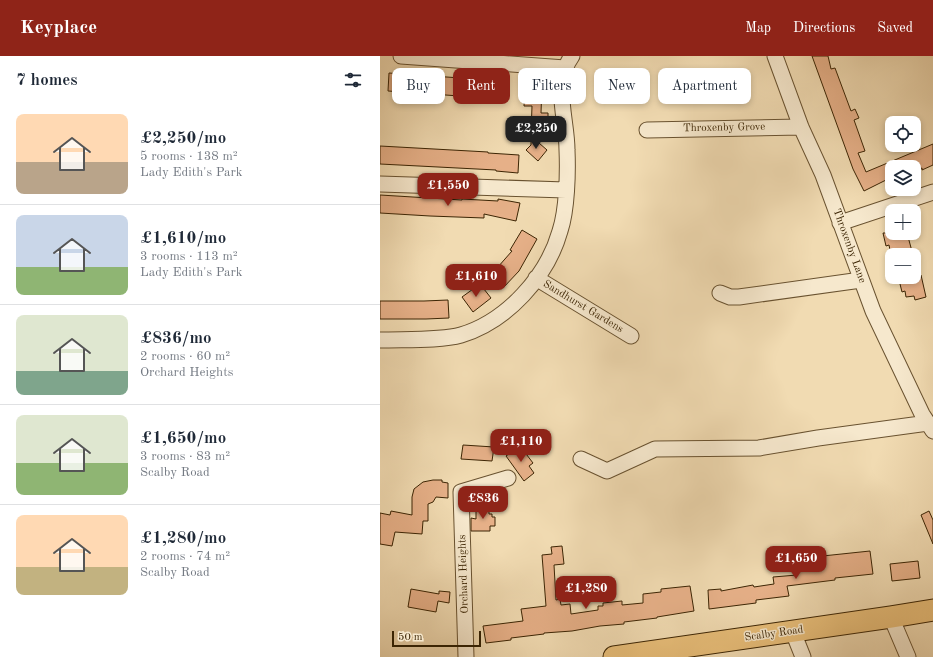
<!DOCTYPE html>
<html lang="en">
<head>
<meta charset="utf-8">
<style>
  :root { --surface:#fff; --page:#f2f2f3; --text:#1f2937; --muted:#747a83; --line:#e0e1e3; --accent:#8f2418 }
  body { margin:0; font-family:"Old Standard TT",serif; background:var(--page); color:var(--text); height:100vh; display:flex; flex-direction:column; font-size:15px; white-space:nowrap }
  * { box-sizing:border-box; margin:0 }
  p { font-size:13px; color:var(--muted) }
  .icon { flex:none; width:22px; height:22px; fill:none; stroke:currentColor; stroke-width:2; stroke-linecap:round; stroke-linejoin:round }
  .map { position:relative; flex:1; overflow:hidden }
  .panel { display:flex; flex-direction:column; background:var(--surface); width:380px }
  .panel>* { flex:none }
  .top-card { position:absolute; left:12px; top:12px; width:380px; height:36px; display:flex; gap:8px }
  .fabs { position:absolute; left:505px; top:60px; display:grid; gap:8px }
  .fabs a { display:grid; place-items:center; width:36px; height:36px; border-radius:8px; background:var(--surface); box-shadow:0 2px 6px #0003; font-size:20px }
  .scale { position:absolute; left:12px; bottom:10px; width:89px; box-sizing:border-box; padding-left:4px; border:2px solid #3c2504; border-top:0; font-size:11px; line-height:14px; white-space:nowrap; color:#3c2504; -webkit-text-stroke:3px #f6e8cd; paint-order:stroke }
  .price { position:absolute; translate:-50% -34px; padding:0 9px; border-radius:8px; background:var(--accent); color:#fff; font-size:13px; line-height:26px; filter:drop-shadow(0 1px 2px #0008) }
  .price::after { content:''; position:absolute; left:50%; top:24px; width:12px; height:9px; margin-left:-6px; background:inherit; clip-path:polygon(0 0,100% 0,50% 100%) }
  .price.current { background:#222; color:#fff }
  ul { padding:0; list-style:none }
  li { display:flex; align-items:center; gap:12px; height:100px; padding:0 16px }
  li+li { border-top:1px solid var(--line) }
  li span { display:grid; place-items:center; flex:none; width:112px; height:80px; border-radius:8px; color:#555 }
  li>.icon { margin-inline-start:auto }
  span .icon { width:48px; height:48px; fill:#fffc; stroke-width:1 }
  li b { font-size:17px }
  h2 { display:flex; justify-content:space-between; align-items:center; height:48px; padding:0 16px; font-size:17px }
  .chip { padding:0 14px; border-radius:8px; background:var(--surface); box-shadow:0 2px 6px #0003; font-size:14px; line-height:36px }
  .chip.current { background:var(--accent); color:#fff }
  header { display:flex; align-items:center; gap:24px; box-sizing:border-box; height:56px; padding:0 20px; background:var(--accent); color:#fff }
  header strong { font-size:19px }
  nav { display:flex; gap:22px; margin-inline-start:auto; font-size:14px }
  main { display:flex; flex:1; min-height:0 }
  .map>svg:first-child { display:block }
  .building { fill:#e6b088; stroke:#3c2504 }
  .lines { fill:none; stroke-linecap:round; stroke-linejoin:round }
  .minor-casing { stroke:#695230; stroke-width:17 }
  .highway-casing { stroke:#3c2504; stroke-width:23 }
  .minor { stroke:#f6e8cd; stroke-width:15 }
  .highway { stroke:#e8be79; stroke-width:21 }
  .labels { text-anchor:middle; dominant-baseline:central; stroke-width:3; stroke-linejoin:round; paint-order:stroke }
  .street-label { font-size:11px; fill:#3c2504; stroke:#f6e8cd }
</style>
</head>
<body>
<header>
<strong>Keyplace</strong>
<nav><a>Map</a><a>Directions</a><a>Saved</a></nav>
</header>
<main>
<section class="panel">
<h2>7 homes<svg class="icon" aria-label="filters" viewBox="0 0 24 24"><path d="M4 7h16M4 17h16"/><circle cx="9" cy="7" r="2"/><circle cx="15" cy="17" r="2"/></svg></h2>
<ul>
<li><span style="background:linear-gradient(#ffd9b3 60%,#b9a48a 0)"><svg class="icon" aria-label="home" viewBox="0 0 24 24"><path d="M3 11l9-7 9 7M6 9v11h12V9"/></svg></span><div><b>£2,250/mo</b><p>5 rooms · 138 m²</p><p>Lady Edith's Park</p></div></li>
<li><span style="background:linear-gradient(#c9d6e8 65%,#8fb573 0)"><svg class="icon" aria-label="home" viewBox="0 0 24 24"><path d="M3 11l9-7 9 7M6 9v11h12V9"/></svg></span><div><b>£1,610/mo</b><p>3 rooms · 113 m²</p><p>Lady Edith's Park</p></div></li>
<li><span style="background:linear-gradient(#dfe7d0 70%,#7fa58c 0)"><svg class="icon" aria-label="home" viewBox="0 0 24 24"><path d="M3 11l9-7 9 7M6 9v11h12V9"/></svg></span><div><b>£836/mo</b><p>2 rooms · 60 m²</p><p>Orchard Heights</p></div></li>
<li><span style="background:linear-gradient(#dfe7d0 60%,#8fb573 0)"><svg class="icon" aria-label="home" viewBox="0 0 24 24"><path d="M3 11l9-7 9 7M6 9v11h12V9"/></svg></span><div><b>£1,650/mo</b><p>3 rooms · 83 m²</p><p>Scalby Road</p></div></li>
<li><span style="background:linear-gradient(#ffd9b3 65%,#c2b280 0)"><svg class="icon" aria-label="home" viewBox="0 0 24 24"><path d="M3 11l9-7 9 7M6 9v11h12V9"/></svg></span><div><b>£1,280/mo</b><p>2 rooms · 74 m²</p><p>Scalby Road</p></div></li>
</ul>
</section>
<div class="map">
<svg width="553" height="601" viewBox="0 0 553 601">
  <rect width="100%" height="100%" fill="#f1dbb2"/>
  <filter id="stains"><feTurbulence type="fractalNoise" baseFrequency=".005" numOctaves="4"/><feColorMatrix values="0 0 0 0 .2 0 0 0 0 .09 0 0 0 0 .02 0 0 0 .5 -.17"/></filter>
  <radialGradient id="worn" r=".72"><stop offset=".6" stop-color="#630" stop-opacity="0"/><stop offset="1" stop-color="#630" stop-opacity=".3"/></radialGradient>
  <path class="building" d="M 432,0 L 448,0 L 451,13 L 455,12 L 471,55 L 475,53 L 479,62 L 474,64 L 485,95 L 478,97 L 486,116 L 553,88 L 553,109 L 542,114 L 542,112 L 534,115 L 534,111 L 512,111 L 512,121 L 484,135 L 473,113 Z
    M 9,17 L 124,25 L 123,43 L 8,35 Z
    M 145,28 L 162,29 L 161,57 L 168,57 L 168,79 L 151,78 L 152,50 L 144,50 Z
    M 151,80 L 167,94 L 158,105 L 146,94 L 151,89 Z
    M 0,90 L 108,96 L 108,97 L 139,99 L 138,117 L 116,115 L 116,114 L 0,108 Z
    M 0,139 L 82,144 L 82,143 L 118,145 L 118,143 L 140,147 L 136,165 L 104,158 L 104,162 L 50,160 L 0,157 Z
    M 142,174 L 157,183 L 139,215 L 123,232 L 110,220 L 132,195 L 130,194 Z
    M 503,177 L 527,177 L 533,199 L 511,199 L 509,189 L 506,190 Z
    M 541,219 L 546,241 L 535,244 L 534,240 L 526,241 L 525,235 L 522,236 L 519,224 Z
    M 100,228 L 111,242 L 93,256 L 82,241 Z
    M 68,244 L 69,262 L 46,263 L 0,263 L 0,245 L 44,245 Z
    M 83,389 L 114,391 L 112,405 L 81,403 Z
    M 140,390 L 153,407 L 149,410 L 154,417 L 144,425 L 126,400 Z
    M 53,424 L 62,424 L 62,426 L 68,427 L 68,442 L 56,441 L 53,446 L 48,448 L 48,465 L 43,465 L 42,478 L 15,476 L 12,490 L 0,488 L 0,457 L 10,459 L 11,455 L 32,459 L 32,441 L 34,433 L 43,426 Z
    M 96,450 L 109,450 L 109,458 L 112,458 L 112,461 L 115,461 L 115,470 L 110,470 L 110,475 L 91,475 L 91,462 L 96,463 Z
    M 549,455 L 553,464 L 553,488 L 541,459 Z
    M 182,490 L 184,508 L 174,509 L 176,544 L 180,543 L 181,549 L 190,548 L 191,558 L 218,554 L 218,550 L 223,550 L 223,547 L 242,545 L 242,549 L 263,547 L 263,538 L 281,536 L 281,533 L 310,530 L 314,555 L 277,561 L 277,562 L 244,566 L 244,568 L 220,570 L 192,575 L 164,577 L 164,578 L 131,582 L 131,584 L 106,587 L 103,570 L 143,565 L 141,553 L 166,550 L 162,499 L 172,498 L 171,491 Z
    M 490,495 L 493,518 L 455,522 L 455,524 L 407,530 L 409,540 L 376,544 L 376,547 L 329,553 L 328,534 L 341,533 L 341,535 L 373,529 L 374,531 L 394,528 L 393,521 L 417,519 L 416,513 L 434,512 L 433,501 Z
    M 538,505 L 540,522 L 512,525 L 510,508 Z
    M 31,533 L 59,538 L 59,535 L 70,536 L 69,547 L 58,545 L 56,556 L 28,551 Z"/>
  <g class="lines">
    <g class="minor-casing">
      <path id="minor" d="M 21,0 L 185,12
        M 395,0 L 421,71 L 443,119 L 493,255 L 542,358 L 553,375
        M 267,74 L 421,71
        M 0,128 L 186,134
        M 460,167 L 553,136
        M 156,222 L 251,280
        M 340,237 L 350,241 L 359,241 L 481,224
        M 0,284 C 23,283 60,285 81,279 C 127,265 167,221 180,175 C 187,154 188,117 187,94 C 187,63 172,27 192,0
        M 201,403 L 227,415 L 275,393 L 379,392 L 438,382 L 548,367
        M 511,561 L 528,601
        M 413,576 L 423,601
        M 86,601 L 81,436 L 128,422"/>
    </g>
    <g class="highway-casing">
      <path id="highway" d="M 234,601 L 511,561 L 553,554"/>
    </g>
    <use href="#minor" class="minor"/>
    <use href="#highway" class="highway"/>
  </g>
  <g class="labels">
    <g class="street-label">
      <text transform="translate(344 72) rotate(-1)">Throxenby Grove</text>
      <text transform="translate(469 190) rotate(70)">Throxenby Lane</text>
      <text transform="translate(203 251) rotate(31)">Sandhurst Gardens</text>
      <text transform="translate(84 518) rotate(-92)">Orchard Heights</text>
      <text transform="translate(394 578) rotate(-8)">Scalby Road</text>
    </g>
  </g>
  <rect width="100%" height="100%" filter="url(#stains)"/>
  <rect width="100%" height="100%" fill="url(#worn)"/>
</svg>
<div class="fabs">
<a><svg class="icon" aria-label="locate" viewBox="0 0 24 24"><circle cx="12" cy="12" r="6"/><path d="M12 2v4M12 18v4M2 12h4M18 12h4"/></svg></a>
<a><svg class="icon" aria-label="layers" viewBox="0 0 24 24"><path d="M12 4l9 5-9 5-9-5zM3 14l9 5 9-5"/></svg></a>
<a>+</a>
<a>−</a>
</div>
<div class="scale">50 m</div>
<b class="price current" style="left:156px;top:94px">£2,250</b>
<b class="price" style="left:68px;top:151px">£1,550</b>
<b class="price" style="left:96px;top:242px">£1,610</b>
<b class="price" style="left:141px;top:407px">£1,110</b>
<b class="price" style="left:103px;top:464px">£836</b>
<b class="price" style="left:416px;top:524px">£1,650</b>
<b class="price" style="left:206px;top:554px">£1,280</b>
<div class="top-card">
<a class="chip">Buy</a>
<a class="chip current">Rent</a>
<a class="chip">Filters</a>
<a class="chip">New</a>
<a class="chip">Apartment</a>
</div>
</div>
</main>
</body>
</html>
